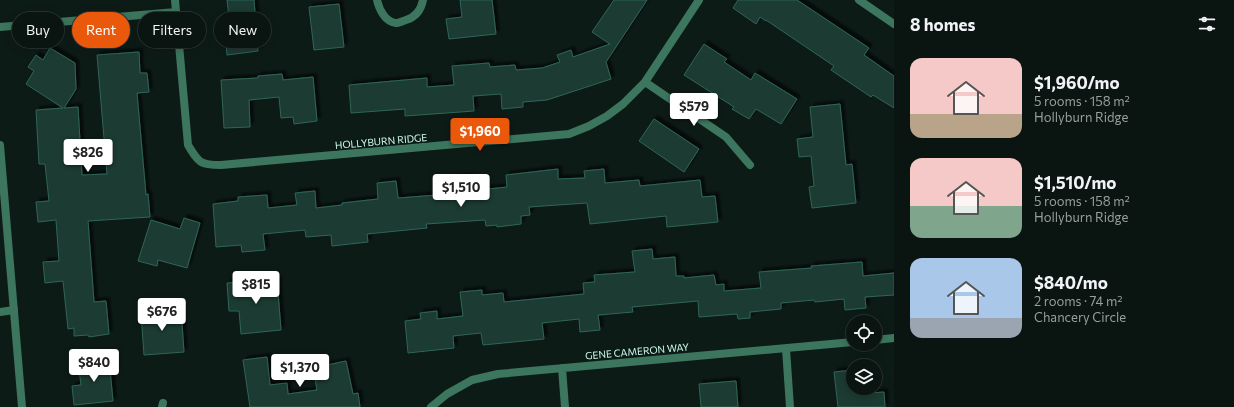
<!DOCTYPE html>
<html lang="en">
<head>
<meta charset="utf-8">
<style>
  :root { --surface:#0a1411; --page:#131d1a; --text:#f1f3f6; --muted:#999e9f; --line:#2a3331; --accent:#ea580c }
  body { margin:0; font-family:Commissioner,sans-serif; background:var(--page); color:var(--text); height:100vh; display:flex; flex-direction:column; font-size:15px; white-space:nowrap }
  * { box-sizing:border-box; margin:0 }
  p { font-size:13px; color:var(--muted) }
  .icon { flex:none; width:22px; height:22px; fill:none; stroke:currentColor; stroke-width:2; stroke-linecap:round; stroke-linejoin:round }
  .map { position:relative; flex:1; overflow:hidden }
  .sheet { display:flex; flex-direction:column; background:var(--surface); width:340px }
  .sheet>* { flex:none }
  .hud { position:absolute; left:12px; top:12px; width:380px; height:36px; display:flex; gap:8px }
  .tools { position:absolute; left:846px; top:315px; display:grid; gap:8px }
  .tools a { display:grid; place-items:center; width:36px; height:36px; border-radius:50%; background:var(--surface); box-shadow:0 2px 10px #0003,0 0 0 1px var(--line); font-size:20px }
  .price { position:absolute; translate:-50% -34px; padding:0 9px; border-radius:4px; background:#fff; color:#222; font-size:13px; line-height:26px; filter:drop-shadow(0 1px 2px #0008) }
  .price::after { content:''; position:absolute; left:50%; top:24px; width:12px; height:9px; margin-left:-6px; background:inherit; clip-path:polygon(0 0,100% 0,50% 100%) }
  .price.on { background:var(--accent); color:#fff }
  ul { padding:0; list-style:none }
  li { display:flex; align-items:center; gap:12px; height:100px; padding:0 16px }
  li span { display:grid; place-items:center; flex:none; width:112px; height:80px; border-radius:12px; color:#555 }
  li>.icon { margin-inline-start:auto }
  span .icon { width:48px; height:48px; fill:#fffc; stroke-width:1 }
  li b { font-size:17px }
  h2 { display:flex; justify-content:space-between; align-items:center; height:48px; padding:0 16px; font-size:17px }
  .tag { padding:0 14px; border-radius:18px; background:var(--surface); box-shadow:0 2px 10px #0003,0 0 0 1px var(--line); font-size:14px; line-height:36px }
  .tag.on { background:var(--accent); color:#fff }
  main { display:flex; flex:1; min-height:0 }
  .map>svg:first-child { display:block }
  .building { fill:#1b3b33; stroke:#2f6557; filter:url(#shadow) }
  .lines { fill:none; stroke-linecap:round; stroke-linejoin:round }
  .minor { stroke:#3c765e; stroke-width:8 }
  .tertiary { stroke:#3c765e; stroke-width:8 }
  .labels { text-anchor:middle; dominant-baseline:central; stroke-width:3; stroke-linejoin:round; paint-order:stroke }
  .street-label { font-size:10px; fill:#ccfaeb; stroke:#0d1b17 }
</style>
</head>
<body>
<main>
<div class="map">
<svg width="894" height="407" viewBox="0 0 894 407">
  <defs>
    <filter id="shadow"><feDropShadow dx="3.5" dy="-3.5" stdDeviation="1" flood-color="#0009"/></filter>
  </defs>
  <rect width="100%" height="100%" fill="#0d1b17"/>
  <path class="building" d="M 227,0 L 254,0 L 258,51 L 227,55 L 225,35 L 231,34 Z
    M 460,0 L 492,0 L 496,34 L 449,39 L 446,19 L 462,17 Z
    M 614,0 L 647,0 L 606,62 L 611,79 L 547,100 L 523,102 L 523,107 L 502,109 L 501,94 L 473,96 L 474,111 L 405,116 L 405,109 L 351,113 L 349,85 L 427,78 L 427,87 L 454,85 L 452,66 L 489,63 L 490,67 L 515,65 L 516,70 L 542,68 L 560,62 L 557,55 L 571,50 L 573,57 L 610,44 L 592,32 Z
    M 738,0 L 797,0 L 869,48 L 864,55 L 894,76 L 894,108 L 873,95 L 871,97 L 831,70 L 834,66 L 766,20 L 766,21 L 760,17 L 756,24 L 733,8 Z
    M 339,4 L 344,47 L 314,50 L 309,7 Z
    M 704,44 L 727,59 L 724,62 L 751,80 L 755,73 L 797,99 L 781,124 L 756,109 L 749,119 L 732,109 L 734,107 L 684,75 Z
    M 50,48 L 75,63 L 76,89 L 64,108 L 78,107 L 82,175 L 107,174 L 97,55 L 139,52 L 140,73 L 147,73 L 149,92 L 137,93 L 146,195 L 148,194 L 150,217 L 88,221 L 94,302 L 106,301 L 109,334 L 89,337 L 88,335 L 74,336 L 74,328 L 68,329 L 63,281 L 45,283 L 43,262 L 59,261 L 56,220 L 38,222 L 36,202 L 49,201 L 45,164 L 39,164 L 36,110 L 63,108 L 26,84 L 34,71 L 28,67 L 36,55 L 43,60 Z
    M 282,74 L 283,80 L 313,77 L 317,121 L 294,124 L 293,117 L 281,118 L 279,97 L 249,100 L 250,127 L 224,128 L 221,80 L 258,78 L 258,76 Z
    M 840,104 L 846,165 L 852,164 L 856,203 L 812,208 L 809,187 L 814,186 L 811,156 L 799,157 L 797,139 L 813,137 L 810,107 Z
    M 654,119 L 699,149 L 684,172 L 639,141 Z
    M 558,169 L 558,179 L 585,178 L 584,171 L 604,169 L 605,183 L 639,180 L 640,186 L 700,180 L 702,197 L 715,196 L 718,222 L 667,227 L 666,216 L 590,224 L 587,203 L 529,207 L 530,215 L 521,216 L 521,224 L 497,227 L 497,225 L 486,226 L 485,220 L 426,224 L 427,228 L 367,234 L 368,242 L 332,246 L 331,235 L 306,237 L 305,230 L 263,234 L 265,250 L 242,252 L 241,245 L 216,247 L 213,204 L 238,201 L 238,197 L 267,195 L 268,208 L 297,205 L 295,193 L 315,191 L 316,208 L 342,205 L 342,203 L 378,199 L 377,183 L 396,181 L 398,198 L 450,194 L 448,179 L 469,177 L 470,191 L 507,187 L 506,175 Z
    M 184,218 L 200,223 L 187,268 L 158,260 L 157,266 L 138,261 L 151,220 L 180,229 Z
    M 652,249 L 653,259 L 675,257 L 676,276 L 684,276 L 684,278 L 714,275 L 716,285 L 724,284 L 724,291 L 761,288 L 759,272 L 812,268 L 811,266 L 862,262 L 863,276 L 894,273 L 894,295 L 865,297 L 866,308 L 845,310 L 844,299 L 815,302 L 814,300 L 781,303 L 781,309 L 750,312 L 750,318 L 738,319 L 737,314 L 699,317 L 698,301 L 632,307 L 633,312 L 598,315 L 600,330 L 580,332 L 579,319 L 542,323 L 544,339 L 483,345 L 481,333 L 453,336 L 454,348 L 408,353 L 405,321 L 421,319 L 420,313 L 437,311 L 437,319 L 463,316 L 460,292 L 482,290 L 482,295 L 503,293 L 504,302 L 584,294 L 583,283 L 595,282 L 594,275 L 635,272 L 632,251 Z
    M 277,279 L 281,330 L 241,334 L 239,311 L 229,311 L 227,283 Z
    M 181,310 L 184,352 L 144,355 L 141,313 Z
    M 267,357 L 270,385 L 287,383 L 288,394 L 317,390 L 313,368 L 346,361 L 353,394 L 358,393 L 360,407 L 250,407 L 243,360 Z
    M 109,359 L 113,401 L 74,405 L 72,386 L 81,385 L 78,362 Z
    M 853,370 L 853,388 L 871,388 L 871,393 L 884,392 L 885,407 L 838,407 L 834,372 Z
    M 736,381 L 738,407 L 701,407 L 699,384 Z"/>
  <g class="lines">
    <path class="minor" d="M 175,0 L 188,145 C 199,163 200,165 221,165 L 569,134 L 589,126 L 607,116 L 623,104 L 645,82 L 699,0
      M 377,0 C 379,9 385,22 396,23 C 399,23 403,21 406,20 C 416,17 421,10 423,0
      M 859,0 L 894,24
      M 0,27 L 176,12
      M 645,82 L 726,137 L 750,165
      M 0,312 L 14,310
      M 875,340 L 894,338
      M 786,349 L 790,407
      M 562,368 L 565,407
      M 162,407 L 163,403
      M 431,407 L 447,394 L 472,380 L 498,374 L 853,342"/>
    <path class="tertiary" d="M 0,145 L 22,407"/>
  </g>
  <g class="labels">
    <g class="street-label">
      <text transform="translate(381 141) rotate(-5)">HOLLYBURN RIDGE</text>
      <text transform="translate(637 351) rotate(-5)">GENE CAMERON WAY</text>
    </g>
  </g>
</svg>
<div class="tools">
<a><svg class="icon" aria-label="locate" viewBox="0 0 24 24"><circle cx="12" cy="12" r="6"/><path d="M12 2v4M12 18v4M2 12h4M18 12h4"/></svg></a>
<a><svg class="icon" aria-label="layers" viewBox="0 0 24 24"><path d="M12 4l9 5-9 5-9-5zM3 14l9 5 9-5"/></svg></a>
</div>
<b class="price" style="left:694px;top:127px">$579</b>
<b class="price on" style="left:480px;top:152px">$1,960</b>
<b class="price" style="left:88px;top:173px">$826</b>
<b class="price" style="left:461px;top:208px">$1,510</b>
<b class="price" style="left:256px;top:305px">$815</b>
<b class="price" style="left:162px;top:332px">$676</b>
<b class="price" style="left:94px;top:383px">$840</b>
<b class="price" style="left:300px;top:388px">$1,370</b>
<div class="hud">
<a class="tag">Buy</a>
<a class="tag on">Rent</a>
<a class="tag">Filters</a>
<a class="tag">New</a>
</div>
</div>
<section class="sheet">
<h2>8 homes<svg class="icon" aria-label="filters" viewBox="0 0 24 24"><path d="M4 7h16M4 17h16"/><circle cx="9" cy="7" r="2"/><circle cx="15" cy="17" r="2"/></svg></h2>
<ul>
<li><span style="background:linear-gradient(#f6c9c9 70%,#b9a48a 0)"><svg class="icon" aria-label="home" viewBox="0 0 24 24"><path d="M3 11l9-7 9 7M6 9v11h12V9"/></svg></span><div><b>$1,960/mo</b><p>5 rooms · 158 m²</p><p>Hollyburn Ridge</p></div></li>
<li><span style="background:linear-gradient(#f6c9c9 60%,#7fa58c 0)"><svg class="icon" aria-label="home" viewBox="0 0 24 24"><path d="M3 11l9-7 9 7M6 9v11h12V9"/></svg></span><div><b>$1,510/mo</b><p>5 rooms · 158 m²</p><p>Hollyburn Ridge</p></div></li>
<li><span style="background:linear-gradient(#a9c7e8 75%,#9aa5b1 0)"><svg class="icon" aria-label="home" viewBox="0 0 24 24"><path d="M3 11l9-7 9 7M6 9v11h12V9"/></svg></span><div><b>$840/mo</b><p>2 rooms · 74 m²</p><p>Chancery Circle</p></div></li>
</ul>
</section>
</main>
</body>
</html>
